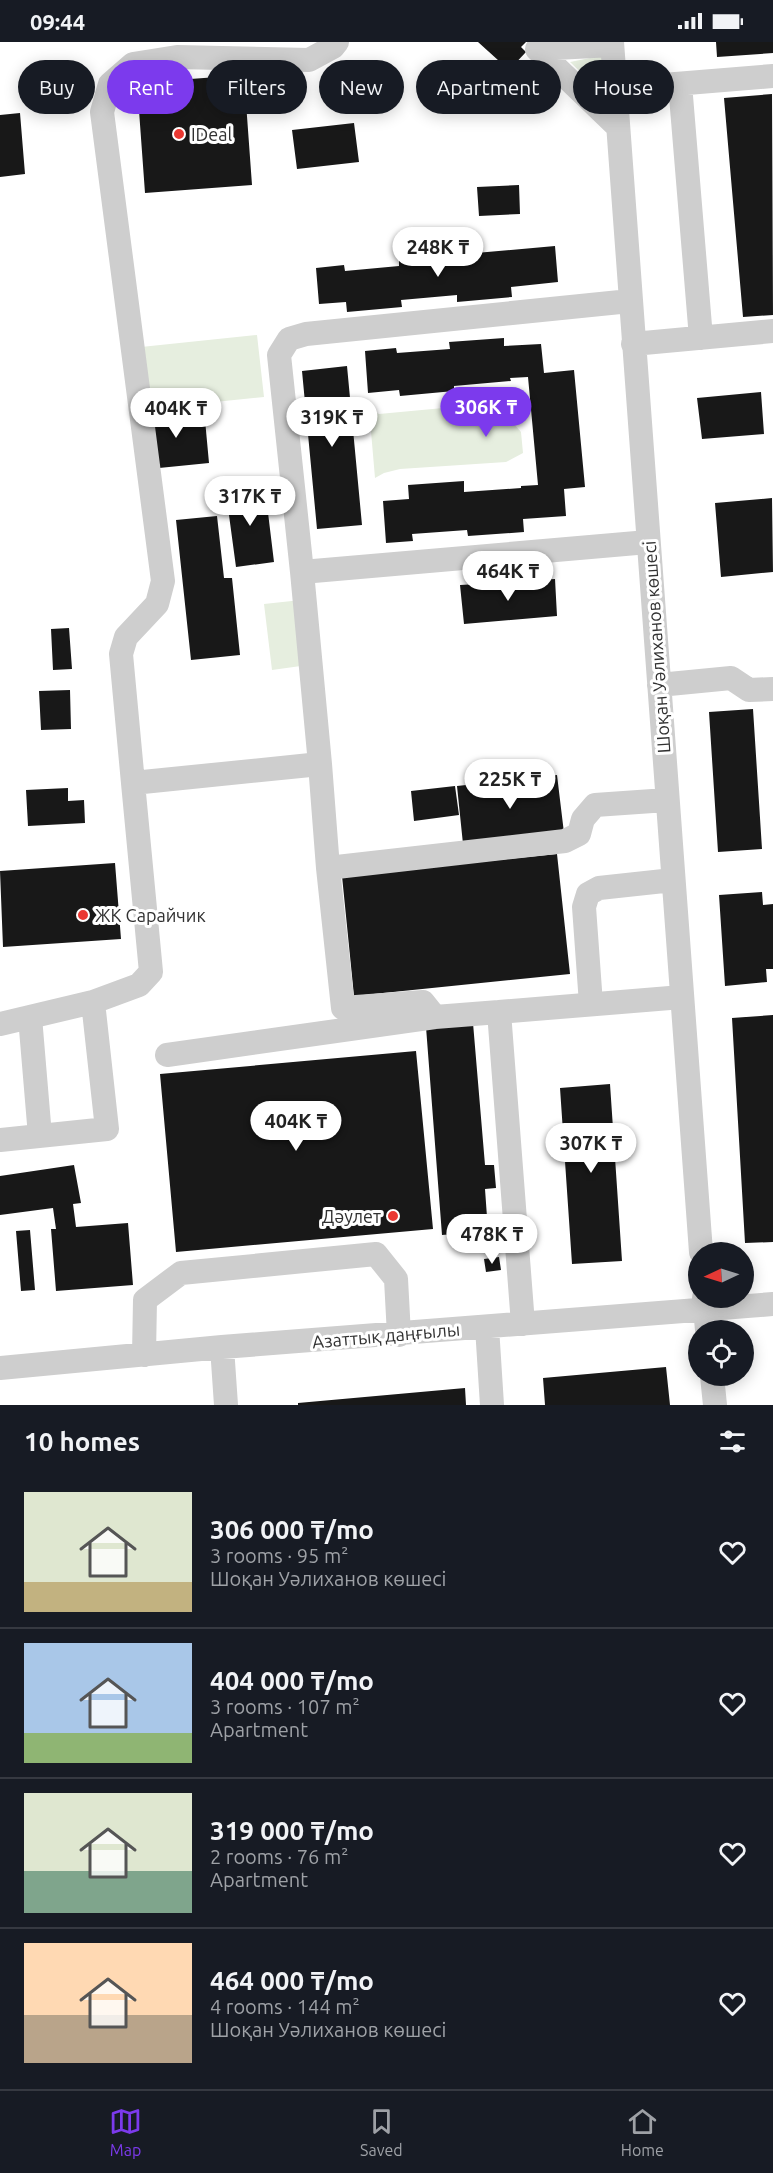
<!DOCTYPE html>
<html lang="en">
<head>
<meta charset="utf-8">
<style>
  :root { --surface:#171b24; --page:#242831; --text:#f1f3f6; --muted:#9ea1a6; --line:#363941; --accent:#7c3aed }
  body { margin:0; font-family:Ubuntu,sans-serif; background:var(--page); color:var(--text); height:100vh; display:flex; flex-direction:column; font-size:22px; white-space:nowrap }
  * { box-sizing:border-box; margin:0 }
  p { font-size:20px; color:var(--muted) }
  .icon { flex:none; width:33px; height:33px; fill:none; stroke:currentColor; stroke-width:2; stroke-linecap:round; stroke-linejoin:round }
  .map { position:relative; height:1363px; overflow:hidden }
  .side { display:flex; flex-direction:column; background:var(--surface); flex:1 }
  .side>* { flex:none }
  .hud { position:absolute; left:18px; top:18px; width:738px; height:54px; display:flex; gap:12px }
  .needle { width:39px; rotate:266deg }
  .fabs { position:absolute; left:688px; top:1200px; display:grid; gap:12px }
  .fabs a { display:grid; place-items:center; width:66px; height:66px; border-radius:50%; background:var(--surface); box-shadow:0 3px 15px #0003; font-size:30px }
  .price { position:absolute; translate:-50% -51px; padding:0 14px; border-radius:21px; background:#fff; color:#222; font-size:20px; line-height:39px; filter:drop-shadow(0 2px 3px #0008) }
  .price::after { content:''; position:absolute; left:50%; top:36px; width:18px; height:14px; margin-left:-9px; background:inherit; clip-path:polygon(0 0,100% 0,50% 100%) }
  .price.current { background:var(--accent); color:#fff }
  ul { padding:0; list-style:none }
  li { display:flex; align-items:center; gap:18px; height:150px; padding:0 24px }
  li+li { border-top:2px solid var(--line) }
  li span { display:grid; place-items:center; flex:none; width:168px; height:120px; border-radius:0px; color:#555 }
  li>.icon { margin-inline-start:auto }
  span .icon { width:72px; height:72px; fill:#fffc; stroke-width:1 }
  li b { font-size:26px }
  h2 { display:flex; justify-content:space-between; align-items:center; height:72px; padding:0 24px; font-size:26px }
  .chip { padding:0 21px; border-radius:27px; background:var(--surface); box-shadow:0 3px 15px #0003; font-size:21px; line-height:54px }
  .chip.current { background:var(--accent); color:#fff }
  .status { display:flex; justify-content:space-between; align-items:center; height:42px; padding:0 30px; background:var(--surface); direction:ltr }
  .status svg { height:16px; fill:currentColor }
  .dock { display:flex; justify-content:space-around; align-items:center; height:84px; border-top:2px solid var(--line); background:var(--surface); font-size:16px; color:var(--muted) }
  .dock a { display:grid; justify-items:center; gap:3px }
  .dock .current { color:var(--accent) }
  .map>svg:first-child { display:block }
  .green { fill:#e6eedf }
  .building { fill:#181818 }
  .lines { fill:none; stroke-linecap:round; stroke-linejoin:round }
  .minor { stroke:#cecece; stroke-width:24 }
  .poi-dot { fill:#ea3832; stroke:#fff; stroke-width:2 }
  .labels { text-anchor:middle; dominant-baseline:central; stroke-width:6; stroke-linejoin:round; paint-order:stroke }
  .poi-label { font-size:18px; fill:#313131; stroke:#fff; text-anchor:start }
  .street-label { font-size:18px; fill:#313131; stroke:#fff }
</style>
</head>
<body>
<div class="status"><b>09:44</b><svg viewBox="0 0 49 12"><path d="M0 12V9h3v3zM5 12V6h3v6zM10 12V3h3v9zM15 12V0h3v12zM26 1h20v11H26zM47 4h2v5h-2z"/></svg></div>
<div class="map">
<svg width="773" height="1363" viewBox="0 0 773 1363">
  <rect width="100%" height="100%" fill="#fff"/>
  <path class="green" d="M 605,13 L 607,51 L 592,41 L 570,20 Z
    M 257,293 L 264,355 L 147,367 L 141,305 Z
    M 486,362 L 500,366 L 521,390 L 523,411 L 506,420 L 400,427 L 384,431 L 375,436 L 369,366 L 379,372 Z
    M 301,558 L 308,623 L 272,628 L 264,562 Z"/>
  <path class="building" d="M 478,0 L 526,0 L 521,5 L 526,10 L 509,28 Z
    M 716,0 L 773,0 L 773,11 L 717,15 Z
    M 244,33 L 252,143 L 145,151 L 137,41 Z
    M 772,52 L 773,273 L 743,275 L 724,56 Z
    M 20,71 L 25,132 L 0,135 L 0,73 Z
    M 354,81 L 359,120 L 297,127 L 292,88 Z
    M 519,143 L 520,172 L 479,174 L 477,145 Z
    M 555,204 L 558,240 L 511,245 L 512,255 L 457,260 L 457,253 L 401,258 L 402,265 L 347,270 L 346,260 L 319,262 L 316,226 L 344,223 L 345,229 L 399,224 L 399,215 L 452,210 L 453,213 Z
    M 504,296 L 504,304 L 541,302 L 544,331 L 574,328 L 585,445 L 564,447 L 566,474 L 523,477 L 524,490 L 468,494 L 467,488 L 412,492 L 413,499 L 386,501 L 383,459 L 409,457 L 408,443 L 464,439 L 464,450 L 521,446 L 521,444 L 538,443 L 528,335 L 510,336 L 511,339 L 454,344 L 454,349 L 400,354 L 399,348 L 368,351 L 365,309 L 396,306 L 397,311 L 450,307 L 449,300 Z
    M 347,324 L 362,483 L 317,487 L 302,329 Z
    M 761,350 L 764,392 L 702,397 L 697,356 Z
    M 204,367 L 209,421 L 149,427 L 144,372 Z
    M 265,446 L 274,520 L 236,525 L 226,451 Z
    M 772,456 L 773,530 L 721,535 L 715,461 Z
    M 217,474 L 224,536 L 232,536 L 240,613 L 191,618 L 176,478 Z
    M 555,537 L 557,574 L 464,582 L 460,543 L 514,540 L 514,548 L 537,547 L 537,538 Z
    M 69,586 L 72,627 L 53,628 L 51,587 Z
    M 70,648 L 71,687 L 41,688 L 39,649 Z
    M 753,667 L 762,807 L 718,810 L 709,670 Z
    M 557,733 L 564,791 L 463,802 L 457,744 Z
    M 455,744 L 459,773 L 414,779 L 411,749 Z
    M 68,746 L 68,759 L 84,758 L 85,781 L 28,784 L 26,748 Z
    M 557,812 L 570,932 L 354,954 L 342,834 Z
    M 115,821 L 121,897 L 3,905 L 0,829 Z
    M 762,850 L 763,863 L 773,862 L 773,927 L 766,927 L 767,940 L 725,944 L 719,853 Z
    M 773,973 L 773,1200 L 745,1201 L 732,976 Z
    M 473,981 L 485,1123 L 494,1123 L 496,1146 L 485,1147 L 488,1189 L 442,1193 L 426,985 Z
    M 416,1009 L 433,1187 L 176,1210 L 160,1032 Z
    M 610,1042 L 622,1219 L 572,1222 L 560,1046 Z
    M 74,1123 L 81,1161 L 73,1162 L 76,1185 L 128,1181 L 133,1243 L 56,1249 L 51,1187 L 56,1187 L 53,1166 L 0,1173 L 0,1134 Z
    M 30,1188 L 35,1248 L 21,1249 L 16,1189 Z
    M 499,1215 L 501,1228 L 486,1230 L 484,1217 Z
    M 666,1325 L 670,1363 L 545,1363 L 543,1336 Z
    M 465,1346 L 466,1363 L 298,1363 L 298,1361 Z"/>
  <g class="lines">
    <path class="minor" d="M 612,0 L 701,1210
      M 537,7 L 617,84
      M 537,7 L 612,3
      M 680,42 L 701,296
      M 614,47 L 773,34
      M 630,259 L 306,292 L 289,297 L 279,313 L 302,530 L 648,500
      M 633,302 L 773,289
      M 659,643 L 731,636 L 749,648 L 773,647
      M 320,722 L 328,826 L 565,799 L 579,792 L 583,777 L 595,763 L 667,758
      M 133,741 L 121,612 L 126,595 L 157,562 L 163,539 L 102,70 L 110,42 L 133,22 L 177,15 L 309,18 L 333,5 L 337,0
      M 328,826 L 343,966 L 423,960 L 435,975
      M 591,962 L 584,865 L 588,852 L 599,846 L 673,838
      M 30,975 L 40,1094
      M 0,982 L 93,960 L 139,943 L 151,930 L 133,741 L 320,722 L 302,530
      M 167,1013 L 435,975 L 499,970
      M 0,1098 L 107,1087 L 93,960
      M 704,1256 L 707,1288
      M 523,1282 L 499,970 L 682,955
      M 487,1285 L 492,1363
      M 222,1305 L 226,1363
      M 144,1313 L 145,1258 L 181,1231 L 376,1212 L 396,1237 L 399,1293
      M 0,1326 L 222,1305 L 773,1262
      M 712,1334 L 715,1363"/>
  </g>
  <g class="poi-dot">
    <circle cx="179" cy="92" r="6"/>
    <circle cx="83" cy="873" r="6"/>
    <circle cx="393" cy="1174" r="6"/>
  </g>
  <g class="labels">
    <g class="poi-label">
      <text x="191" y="92">IDeal</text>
      <text x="95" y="873">ЖК Сарайчик</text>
      <text x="381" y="1174" text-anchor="end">Дәулет</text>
    </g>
    <g class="street-label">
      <text transform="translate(656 605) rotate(-94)">Шоқан Уәлиханов көшесі</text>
      <text transform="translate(386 1293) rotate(-5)">Азаттық даңғылы</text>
    </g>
  </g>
</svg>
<div class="fabs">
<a><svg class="needle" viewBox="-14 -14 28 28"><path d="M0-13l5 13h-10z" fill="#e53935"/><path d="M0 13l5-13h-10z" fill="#9ea1a6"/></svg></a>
<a><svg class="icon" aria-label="locate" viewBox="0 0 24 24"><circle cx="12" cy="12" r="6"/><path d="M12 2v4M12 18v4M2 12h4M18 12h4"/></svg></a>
</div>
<b class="price" style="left:438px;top:236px">248K ₸</b>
<b class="price current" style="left:486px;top:396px">306K ₸</b>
<b class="price" style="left:176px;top:397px">404K ₸</b>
<b class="price" style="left:332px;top:406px">319K ₸</b>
<b class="price" style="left:250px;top:485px">317K ₸</b>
<b class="price" style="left:508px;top:560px">464K ₸</b>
<b class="price" style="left:510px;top:768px">225K ₸</b>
<b class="price" style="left:296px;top:1110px">404K ₸</b>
<b class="price" style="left:591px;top:1132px">307K ₸</b>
<b class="price" style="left:492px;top:1223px">478K ₸</b>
<div class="hud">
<a class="chip">Buy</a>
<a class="chip current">Rent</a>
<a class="chip">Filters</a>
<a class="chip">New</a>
<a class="chip">Apartment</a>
<a class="chip">House</a>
</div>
</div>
<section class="side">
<h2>10 homes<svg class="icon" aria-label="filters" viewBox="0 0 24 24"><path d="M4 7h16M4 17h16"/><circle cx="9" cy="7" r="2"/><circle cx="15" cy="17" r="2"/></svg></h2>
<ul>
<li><span style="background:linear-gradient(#dfe7d0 75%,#c2b280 0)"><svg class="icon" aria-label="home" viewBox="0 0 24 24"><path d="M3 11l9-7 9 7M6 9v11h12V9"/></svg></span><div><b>306 000 ₸/mo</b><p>3 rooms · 95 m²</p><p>Шоқан Уәлиханов көшесі</p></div><svg class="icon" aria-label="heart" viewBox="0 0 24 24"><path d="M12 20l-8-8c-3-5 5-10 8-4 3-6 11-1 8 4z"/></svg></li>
<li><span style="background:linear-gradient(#a9c7e8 75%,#8fb573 0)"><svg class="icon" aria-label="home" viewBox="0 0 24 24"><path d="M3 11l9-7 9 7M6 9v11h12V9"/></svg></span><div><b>404 000 ₸/mo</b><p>3 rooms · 107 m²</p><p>Apartment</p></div><svg class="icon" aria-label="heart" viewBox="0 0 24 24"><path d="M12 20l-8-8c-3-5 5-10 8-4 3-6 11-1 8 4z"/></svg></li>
<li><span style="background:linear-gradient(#dfe7d0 65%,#7fa58c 0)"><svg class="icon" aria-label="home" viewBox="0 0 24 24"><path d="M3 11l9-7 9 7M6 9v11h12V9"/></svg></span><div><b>319 000 ₸/mo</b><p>2 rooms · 76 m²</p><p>Apartment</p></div><svg class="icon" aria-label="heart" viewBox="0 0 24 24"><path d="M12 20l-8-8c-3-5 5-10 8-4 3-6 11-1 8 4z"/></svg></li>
<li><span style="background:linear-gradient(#ffd9b3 60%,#b9a48a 0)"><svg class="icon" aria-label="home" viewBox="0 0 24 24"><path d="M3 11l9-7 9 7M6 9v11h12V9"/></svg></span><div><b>464 000 ₸/mo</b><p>4 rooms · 144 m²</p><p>Шоқан Уәлиханов көшесі</p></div><svg class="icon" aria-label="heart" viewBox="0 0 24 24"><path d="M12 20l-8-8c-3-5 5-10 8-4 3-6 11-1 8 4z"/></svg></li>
</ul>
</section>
<nav class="dock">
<a class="current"><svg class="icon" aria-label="map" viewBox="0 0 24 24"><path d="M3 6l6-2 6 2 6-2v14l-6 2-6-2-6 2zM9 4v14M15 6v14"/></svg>Map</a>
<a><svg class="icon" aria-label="saved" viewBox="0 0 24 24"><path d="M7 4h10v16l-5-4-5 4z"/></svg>Saved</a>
<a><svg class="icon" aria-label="home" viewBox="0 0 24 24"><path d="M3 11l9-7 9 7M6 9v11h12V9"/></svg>Home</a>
</nav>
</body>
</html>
